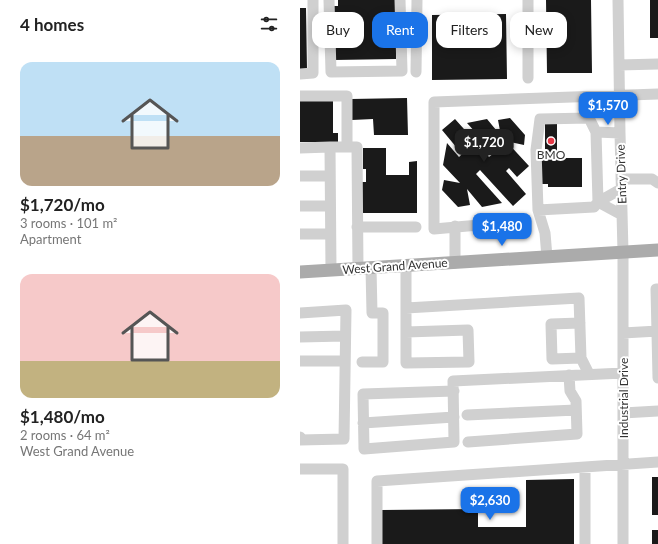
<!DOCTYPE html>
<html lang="en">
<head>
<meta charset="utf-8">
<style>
  :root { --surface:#fff; --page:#f6f6f6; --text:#222; --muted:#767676; --accent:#1a73e8 }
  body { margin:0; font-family:Lato,sans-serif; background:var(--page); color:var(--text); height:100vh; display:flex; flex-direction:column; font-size:15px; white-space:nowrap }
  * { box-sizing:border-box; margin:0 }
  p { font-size:13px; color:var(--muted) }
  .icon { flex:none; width:22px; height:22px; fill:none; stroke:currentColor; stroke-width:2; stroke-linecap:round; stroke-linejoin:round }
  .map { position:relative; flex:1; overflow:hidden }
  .sheet { display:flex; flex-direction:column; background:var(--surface); width:300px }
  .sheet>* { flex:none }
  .banner { position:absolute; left:12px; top:12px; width:286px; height:36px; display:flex; gap:8px }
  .price { position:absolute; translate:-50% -34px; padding:0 9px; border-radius:8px; background:var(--accent); color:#fff; font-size:13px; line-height:26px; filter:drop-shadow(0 1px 2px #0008) }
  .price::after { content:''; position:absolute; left:50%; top:24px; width:12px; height:9px; margin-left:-6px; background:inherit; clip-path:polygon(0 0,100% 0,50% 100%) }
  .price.active { background:#222; color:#fff }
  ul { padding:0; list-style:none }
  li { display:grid; align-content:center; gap:8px; height:212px; padding:0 20px }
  li span { display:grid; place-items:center; height:124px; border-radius:12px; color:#555 }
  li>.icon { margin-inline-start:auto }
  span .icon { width:72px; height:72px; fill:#fffc; stroke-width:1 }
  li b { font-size:17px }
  h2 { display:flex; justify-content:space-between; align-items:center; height:48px; padding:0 20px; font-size:17px }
  .tag { padding:0 14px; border-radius:12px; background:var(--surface); box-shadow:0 2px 10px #0003; font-size:14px; line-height:36px }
  .tag.active { background:var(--accent); color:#fff }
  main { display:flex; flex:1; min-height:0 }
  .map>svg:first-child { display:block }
  .building { fill:#1a1a1a }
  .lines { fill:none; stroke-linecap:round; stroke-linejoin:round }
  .minor { stroke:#d0d0d0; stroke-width:11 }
  .major { stroke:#ababab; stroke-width:13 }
  .poi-dot { fill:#e63946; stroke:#fff; stroke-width:1.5 }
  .labels { text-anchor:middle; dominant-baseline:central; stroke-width:4; stroke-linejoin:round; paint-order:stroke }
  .poi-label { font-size:12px; fill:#333; stroke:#fff }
  .street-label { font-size:12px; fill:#333; stroke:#fff }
</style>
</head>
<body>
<main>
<section class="sheet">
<h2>4 homes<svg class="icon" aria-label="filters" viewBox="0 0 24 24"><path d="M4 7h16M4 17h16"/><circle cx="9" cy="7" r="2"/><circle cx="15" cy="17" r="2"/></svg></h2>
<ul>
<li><span style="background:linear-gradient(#bfe0f5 60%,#b9a48a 0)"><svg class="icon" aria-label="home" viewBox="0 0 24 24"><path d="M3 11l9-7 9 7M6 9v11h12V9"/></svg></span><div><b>$1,720/mo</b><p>3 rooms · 101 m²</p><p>Apartment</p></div></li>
<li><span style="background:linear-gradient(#f6c9c9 70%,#c2b280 0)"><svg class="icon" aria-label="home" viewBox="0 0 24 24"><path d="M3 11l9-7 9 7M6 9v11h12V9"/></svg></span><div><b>$1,480/mo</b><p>2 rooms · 64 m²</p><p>West Grand Avenue</p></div></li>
</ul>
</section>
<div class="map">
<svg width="358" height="544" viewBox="0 0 358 544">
  <rect width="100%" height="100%" fill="#fff"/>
  <path class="building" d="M 38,0 L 96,0 L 96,59 L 34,60 L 33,6 L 38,6 Z
    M 246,0 L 291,0 L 292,73 L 247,73 Z
    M 350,0 L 358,0 L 358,38 L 350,38 Z
    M 0,8 L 6,8 L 7,70 L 0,70 Z
    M 206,14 L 207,79 L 132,80 L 132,15 Z
    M 107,98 L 108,135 L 74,135 L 73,119 L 52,120 L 51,99 Z
    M 0,100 L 33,100 L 33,133 L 38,133 L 38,142 L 0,142 Z
    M 210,118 L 225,135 L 224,145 L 206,141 L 229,166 L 217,177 L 209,168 L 206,171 L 226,194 L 213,206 L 180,170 L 176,174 L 202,203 L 182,207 L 167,189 L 170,205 L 158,207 L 142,190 L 144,180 L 160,183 L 143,165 L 147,143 L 159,157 L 162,154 L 142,130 L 155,119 L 189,157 L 194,153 L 167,123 L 187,119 L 201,136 L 198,120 Z
    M 245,123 L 257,123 L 257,158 L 282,158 L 282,187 L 248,187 L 248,184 L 239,184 L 239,158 L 245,158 Z
    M 63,148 L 86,148 L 86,175 L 109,175 L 109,162 L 117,161 L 117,213 L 62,213 L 62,182 L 66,182 L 66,169 L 63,169 Z
    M 352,477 L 358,477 L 358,515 L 352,515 Z
    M 274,479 L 274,544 L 82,544 L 82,510 L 178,509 L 178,527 L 226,527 L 226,480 Z
    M 352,530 L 358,530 L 358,544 L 352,544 Z"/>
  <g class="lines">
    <path class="minor" d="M 29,0 L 31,72 L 102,71 L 100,0
      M 228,0 L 228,78
      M 318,0 L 320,133 L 323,252 L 323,544
      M 319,65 L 358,64
      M 116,72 L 117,0
      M 0,74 L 13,73 L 13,0
      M 0,96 L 47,96 L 47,147 L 30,147
      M 296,132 L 320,133
      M 47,147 L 57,147 L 58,269
      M 0,148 L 30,147 L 31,270
      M 0,176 L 30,176
      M 321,179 L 352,179 L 358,183
      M 298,202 L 322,215
      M 298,202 L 321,189
      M 0,206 L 30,206
      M 238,210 L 236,150 L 240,119 L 289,118 L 296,132 L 298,202 L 294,207 L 238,210 L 245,233 L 247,257
      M 223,221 L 134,229 L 134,102 L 358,94
      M 155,226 L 155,263
      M 57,227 L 116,227
      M 0,234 L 30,234
      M 106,265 C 106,298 106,330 106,363 L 169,362 L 168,330 L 106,332
      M 358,289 L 356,289 L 358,378
      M 106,308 L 279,298 L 281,358 L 289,374
      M 0,313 L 46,310 L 44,439 L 0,440 L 0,437
      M 280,323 L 251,324 L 252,359 L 281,358
      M 323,333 L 358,331
      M 0,337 L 45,336
      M 0,361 L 45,361
      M 62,362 L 83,362 L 83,313 L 72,313 L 71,268
      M 154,391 L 63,394 L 64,449 L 154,442 L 153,381 L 323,373
      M 323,413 L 358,411
      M 167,415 L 276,410
      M 63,423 L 154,417
      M 168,442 L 277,434 L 276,401 L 270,391 L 269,375
      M 0,469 L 43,469 L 43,544
      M 77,544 L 77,481 L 358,462
      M 285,544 L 285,468"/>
    <path class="major" d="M 0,272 L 358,250"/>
  </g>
  <circle class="poi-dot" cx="251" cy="141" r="4"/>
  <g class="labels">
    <g class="poi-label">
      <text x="251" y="154">BMO</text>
    </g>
    <g class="street-label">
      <text transform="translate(321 174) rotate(-92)">Entry Drive</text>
      <text transform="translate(95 266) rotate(-4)">West Grand Avenue</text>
      <text transform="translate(323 398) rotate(-90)">Industrial Drive</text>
    </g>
  </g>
</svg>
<b class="price" style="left:308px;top:126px">$1,570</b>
<b class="price active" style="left:184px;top:163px">$1,720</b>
<b class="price" style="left:202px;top:247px">$1,480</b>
<b class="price" style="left:190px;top:521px">$2,630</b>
<div class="banner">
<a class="tag">Buy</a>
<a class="tag active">Rent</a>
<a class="tag">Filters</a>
<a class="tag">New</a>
</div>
</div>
</main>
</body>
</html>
